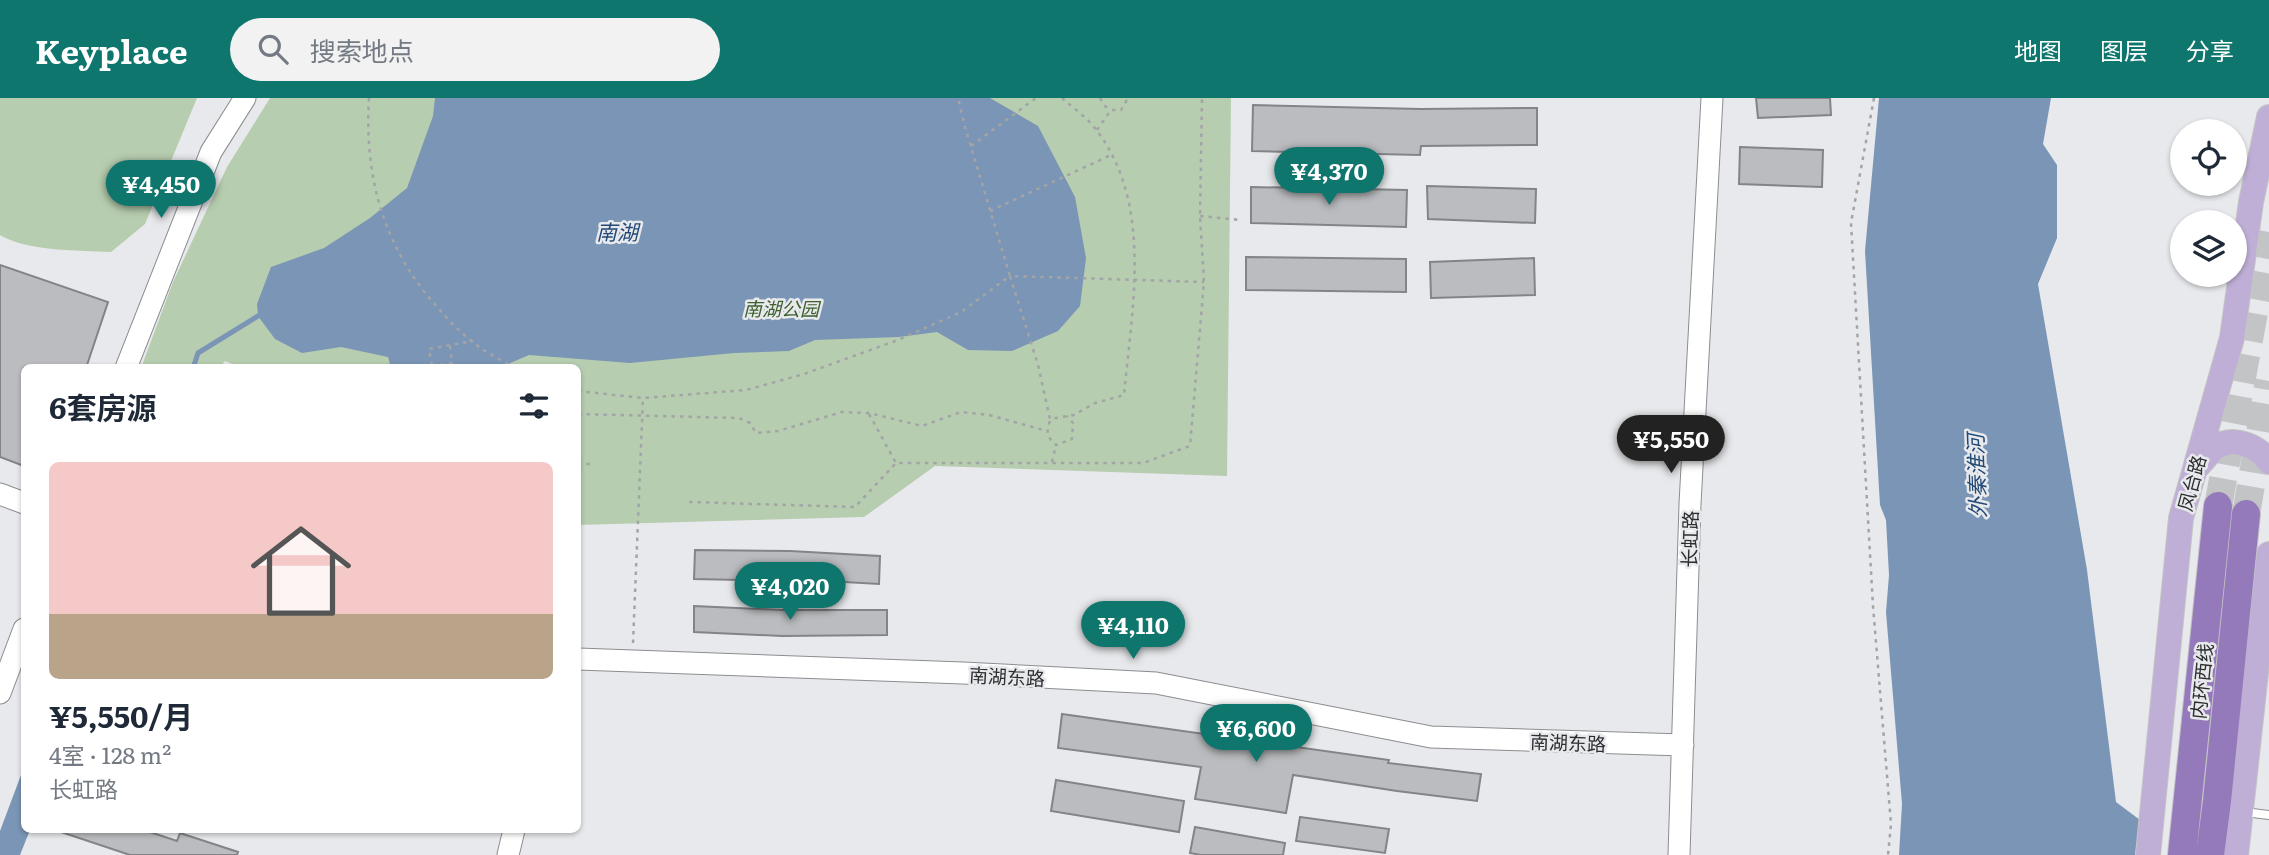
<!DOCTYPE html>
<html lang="zh">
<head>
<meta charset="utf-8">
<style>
  :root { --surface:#fff; --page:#f2f2f3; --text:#1f2937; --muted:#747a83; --accent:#0f766e }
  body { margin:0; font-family:Literata,"Noto Sans SC",serif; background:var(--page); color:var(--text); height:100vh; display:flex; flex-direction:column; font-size:26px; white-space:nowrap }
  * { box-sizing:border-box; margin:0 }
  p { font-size:23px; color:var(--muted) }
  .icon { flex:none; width:38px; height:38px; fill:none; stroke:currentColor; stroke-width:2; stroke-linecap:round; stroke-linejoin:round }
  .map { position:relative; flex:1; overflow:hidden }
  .details { position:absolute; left:21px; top:266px; width:560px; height:469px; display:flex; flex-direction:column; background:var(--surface); border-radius:10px; box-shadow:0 2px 5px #0004 }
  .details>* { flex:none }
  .tools { position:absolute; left:2170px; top:21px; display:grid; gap:14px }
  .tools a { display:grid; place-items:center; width:77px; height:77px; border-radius:50%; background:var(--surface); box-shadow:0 2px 5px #0004; font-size:35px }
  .price { position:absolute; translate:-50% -60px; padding:0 16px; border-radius:24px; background:var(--accent); color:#fff; font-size:23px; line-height:46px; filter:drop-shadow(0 2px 4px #0008) }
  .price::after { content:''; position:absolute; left:50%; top:42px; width:21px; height:16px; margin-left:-10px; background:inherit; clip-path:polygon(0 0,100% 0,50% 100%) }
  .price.current { background:#222; color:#fff }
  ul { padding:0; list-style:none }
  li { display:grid; align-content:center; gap:14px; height:371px; padding:0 28px }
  li span { display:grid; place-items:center; height:217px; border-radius:10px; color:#555 }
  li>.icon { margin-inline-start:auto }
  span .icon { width:126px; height:126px; fill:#fffc; stroke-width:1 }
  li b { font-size:30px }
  h2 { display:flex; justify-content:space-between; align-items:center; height:84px; padding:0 28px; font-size:30px }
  header { display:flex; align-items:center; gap:42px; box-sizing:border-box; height:98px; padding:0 35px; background:var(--accent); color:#fff }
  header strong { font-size:33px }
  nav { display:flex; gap:38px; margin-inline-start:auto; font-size:24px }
  .search { width:490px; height:63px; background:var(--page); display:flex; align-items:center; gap:18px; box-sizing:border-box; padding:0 24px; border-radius:38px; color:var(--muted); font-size:26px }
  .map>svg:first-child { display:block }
  .green { fill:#b7cdaf }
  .water { fill:#7a95b5 }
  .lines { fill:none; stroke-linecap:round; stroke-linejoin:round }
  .stream { stroke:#7a95b5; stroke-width:5 }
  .building { fill:#bbbcbf; stroke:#838487; stroke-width:2 }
  .highway-tunnel { stroke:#c3c4c6; stroke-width:28; stroke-dasharray:28 14; stroke-linecap:butt }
  .lane-casing { stroke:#8c8d90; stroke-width:10 }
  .secondary-casing { stroke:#8c8d90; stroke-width:23 }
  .primary-casing { stroke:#c4c4c5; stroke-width:26 }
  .highway-casing { stroke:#c4c4c5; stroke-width:30 }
  .path { stroke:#a3a4a6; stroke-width:2.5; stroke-dasharray:3.5 5; stroke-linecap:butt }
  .lane { stroke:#fff; stroke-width:8 }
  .secondary { stroke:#fff; stroke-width:21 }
  .primary { stroke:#bfafd6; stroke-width:24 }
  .highway { stroke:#957abb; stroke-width:28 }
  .labels { text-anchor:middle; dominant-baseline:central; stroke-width:5; stroke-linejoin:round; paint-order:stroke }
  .park-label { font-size:19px; font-style:italic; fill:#3e602e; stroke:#e8e9ec }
  .street-label { font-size:19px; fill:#2d2e2f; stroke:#e8e9ec }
  .water-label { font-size:21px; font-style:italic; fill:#224a76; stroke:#e8e9ec }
</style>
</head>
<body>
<header>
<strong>Keyplace</strong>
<div class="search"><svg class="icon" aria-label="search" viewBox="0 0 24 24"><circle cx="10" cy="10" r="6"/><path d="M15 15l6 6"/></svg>搜索地点</div>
<nav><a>地图</a><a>图层</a><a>分享</a></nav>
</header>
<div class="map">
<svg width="2269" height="757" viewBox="0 0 2269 757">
  <rect width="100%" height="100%" fill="#e8e9ec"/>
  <path class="green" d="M 0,0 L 197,0 L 145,126 L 111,154 C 79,152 28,154 0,137 Z
    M 270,0 L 1231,0 L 1227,378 L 935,368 L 864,419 L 578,427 L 578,270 L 241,270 L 225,263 L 220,269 L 141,270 L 173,184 L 227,69 Z"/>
  <path class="water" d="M 435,0 L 990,0 L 1038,28 L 1075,99 L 1086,160 L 1080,208 L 1058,233 L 1012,253 L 968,252 L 937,234 L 899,239 L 815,242 L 789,253 L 734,255 L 630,265 L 529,257 L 501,269 L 391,270 L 388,259 L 341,249 L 302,255 L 275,241 L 258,218 L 257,206 L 271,169 L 324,150 L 370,120 L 407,90 L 433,18 Z
    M 1879,0 L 2051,0 L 2043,46 L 2057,67 L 2057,140 L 2038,186 L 2087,472 L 2116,704 L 2140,722 L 2135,757 L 1899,757 L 1902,706 L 1886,514 L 1889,477 L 1886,422 L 1880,407 L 1865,153 Z
    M 24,669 L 24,732 L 30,732 L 20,757 L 0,757 L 0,733 Z"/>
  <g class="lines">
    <path class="stream" d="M 193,270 L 198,255 L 258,218"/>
  </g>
  <path class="building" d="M 1756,0 L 1830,0 L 1831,17 L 1758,20 Z
    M 1253,7 L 1421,11 L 1537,10 L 1537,47 L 1421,48 L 1420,57 L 1252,53 Z
    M 1740,49 L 1823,52 L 1822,89 L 1739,86 Z
    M 1427,88 L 1536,91 L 1535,125 L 1428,121 Z
    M 1251,89 L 1407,92 L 1406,129 L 1251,125 Z
    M 1246,159 L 1406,161 L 1406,194 L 1246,192 Z
    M 1534,160 L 1535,197 L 1431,200 L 1430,164 Z
    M 0,167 L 108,204 L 86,270 L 24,270 L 24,368 L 0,359 Z
    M 695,452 L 790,453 L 880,458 L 879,486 L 790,481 L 790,483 L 694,481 Z
    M 694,508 L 782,512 L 887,512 L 887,537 L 782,538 L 694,534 Z
    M 1062,616 L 1389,662 L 1388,665 L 1481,676 L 1477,703 L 1397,693 L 1293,677 L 1286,715 L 1195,701 L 1201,669 L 1058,650 Z
    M 1056,682 L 1184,703 L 1179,734 L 1051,713 Z
    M 1300,719 L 1389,731 L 1385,755 L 1296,743 Z
    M 1195,729 L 1285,745 L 1283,757 L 1201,757 L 1190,755 Z
    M 61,732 L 144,732 L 177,743 L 180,735 L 238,754 L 237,757 L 130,757 L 61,734 Z"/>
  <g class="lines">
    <path class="highway-tunnel" d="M 2218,408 L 2269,134
      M 2246,416 L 2269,283"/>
    <g class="lane-casing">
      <path id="lane" d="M 2244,714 L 2269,717"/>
    </g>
    <g class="secondary-casing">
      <path id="secondary" d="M 126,270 L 211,54 L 245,0
        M 0,396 L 24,405
        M 578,561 L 963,575 L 1156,585 L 1431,639 L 1683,647
        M 0,595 L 24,531
        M 508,757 L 514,732
        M 1679,757 L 1690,406 L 1712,0"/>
    </g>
    <g class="primary-casing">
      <path id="primary" d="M 2196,370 C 2202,364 2208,356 2215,350 C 2233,337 2258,348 2269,364
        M 2148,757 L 2181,420 L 2232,240 L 2251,104 L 2269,19
        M 2236,757 L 2269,456"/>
    </g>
    <g class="highway-casing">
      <path id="highway" d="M 2182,757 L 2218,408
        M 2210,757 L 2217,703 L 2246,416"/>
    </g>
    <path class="path" d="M 369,0 C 364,80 384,151 439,211 C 451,225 466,240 482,251 C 492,258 504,263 514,270
      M 1062,0 C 1072,9 1085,18 1094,29 C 1154,103 1132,210 1124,297 L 1095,305 L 1074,317 L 1050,321 L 1038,267 L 1010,178 L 1204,184
      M 1100,0 L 1105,8 L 1111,12
      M 1874,0 L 1851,125 L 1873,508 L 1891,726 L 1888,757
      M 1097,32 L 1111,12 L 1121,12 L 1128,0
      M 971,48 L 1036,0
      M 990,113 L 1111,57
      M 1200,118 L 1241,122
      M 432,268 L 452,265 L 450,247
      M 416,270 L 432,268 L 429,251 L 473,243
      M 578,293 L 643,300 L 746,292 L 804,276 L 898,242 L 961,214 L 1010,178 L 965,29 L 958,0
      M 578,316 L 739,320 L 750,325 L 756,335 L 778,333 L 842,314 L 869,315 L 922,328 L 961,314 L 989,317 L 1047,333
      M 869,316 L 896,365
      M 1050,323 C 1046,333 1047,340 1056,347 L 1072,341 L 1073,325 L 1067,318
      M 1052,364 L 1056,347
      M 578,366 L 590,366
      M 689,404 L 855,409 L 896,365 L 1143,365 L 1190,348 L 1204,184 L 1200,118 L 1202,0
      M 633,545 L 643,300"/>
    <use href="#lane" class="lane"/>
    <use href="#secondary" class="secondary"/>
    <use href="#primary" class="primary"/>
    <use href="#highway" class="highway"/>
  </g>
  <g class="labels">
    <g class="park-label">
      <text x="781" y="210">南湖公园</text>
    </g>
    <g class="street-label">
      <text transform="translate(2191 385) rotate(-75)">凤台路</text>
      <text transform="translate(1689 441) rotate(-88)">长虹路</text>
      <text transform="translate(1007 578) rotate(3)">南湖东路</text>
      <text transform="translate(2201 583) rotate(-84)">内环西线</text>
      <text transform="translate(1568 644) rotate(2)">南湖东路</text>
    </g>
    <g class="water-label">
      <text x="617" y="132">南湖</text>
      <text transform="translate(1975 378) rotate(-92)">外秦淮河</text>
    </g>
  </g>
</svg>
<div class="tools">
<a><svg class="icon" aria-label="locate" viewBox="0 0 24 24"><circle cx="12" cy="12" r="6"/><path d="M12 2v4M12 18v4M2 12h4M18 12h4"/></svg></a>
<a><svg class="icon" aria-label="layers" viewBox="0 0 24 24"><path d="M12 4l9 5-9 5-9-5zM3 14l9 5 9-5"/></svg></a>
</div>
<b class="price" style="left:1329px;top:109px">¥4,370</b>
<b class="price" style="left:161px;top:122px">¥4,450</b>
<b class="price current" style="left:1671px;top:377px">¥5,550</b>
<b class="price" style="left:790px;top:524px">¥4,020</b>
<b class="price" style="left:1133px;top:563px">¥4,110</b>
<b class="price" style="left:1256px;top:666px">¥6,600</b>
<section class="details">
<h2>6套房源<svg class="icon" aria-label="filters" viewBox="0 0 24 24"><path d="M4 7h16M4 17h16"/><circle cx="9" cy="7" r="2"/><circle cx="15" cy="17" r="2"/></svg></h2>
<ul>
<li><span style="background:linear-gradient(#f6c9c9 70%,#b9a48a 0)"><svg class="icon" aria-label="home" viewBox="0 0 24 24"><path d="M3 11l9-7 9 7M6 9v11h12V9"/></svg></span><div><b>¥5,550/月</b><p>4室 · 128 m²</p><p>长虹路</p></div></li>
</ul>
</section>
</div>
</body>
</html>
